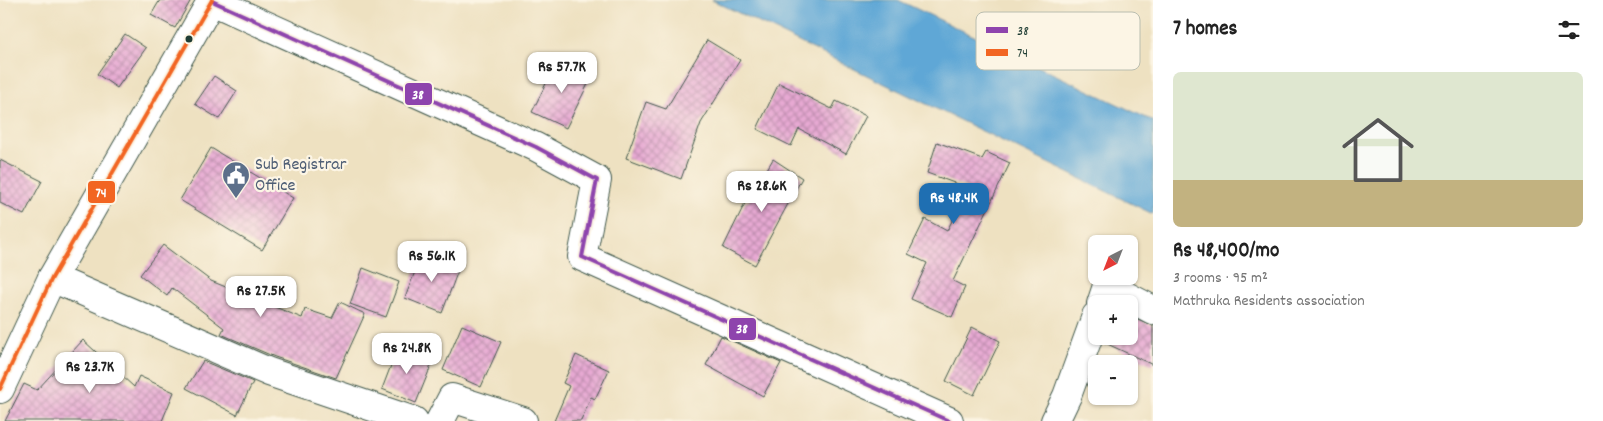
<!DOCTYPE html>
<html lang="en">
<head>
<meta charset="utf-8">
<style>
  :root { --surface:#fff; --page:#f2f2f2; --text:#222; --muted:#767676; --accent:#1f6fb2 }
  body { margin:0; font-family:Dekko,sans-serif; background:var(--page); color:var(--text); height:100vh; display:flex; flex-direction:column; font-size:19px; white-space:nowrap }
  * { box-sizing:border-box; margin:0 }
  p { font-size:16px; color:var(--muted) }
  .icon { flex:none; width:28px; height:28px; fill:none; stroke:currentColor; stroke-width:2; stroke-linecap:round; stroke-linejoin:round }
  .map { position:relative; flex:1; overflow:hidden }
  .side { display:flex; flex-direction:column; background:var(--surface); width:450px }
  .side>* { flex:none }
  .needle { width:32px; rotate:222deg }
  .tools { position:absolute; left:1088px; top:235px; display:grid; gap:10px }
  .tools a { display:grid; place-items:center; width:50px; height:50px; border-radius:8px; background:var(--surface); box-shadow:0 1px 4px #0004; font-size:25px }
  .price { position:absolute; translate:-50% -42px; padding:0 11px; border-radius:10px; background:#fff; color:#222; font-size:16px; line-height:32px; filter:drop-shadow(0 1px 2px #0008) }
  .price::after { content:''; position:absolute; left:50%; top:30px; width:15px; height:11px; margin-left:-8px; background:inherit; clip-path:polygon(0 0,100% 0,50% 100%) }
  .price.on { background:var(--accent); color:#fff }
  ul { padding:0; list-style:none }
  li { display:grid; align-content:center; gap:10px; height:265px; padding:0 20px }
  li span { display:grid; place-items:center; height:155px; border-radius:8px; color:#555 }
  li>.icon { margin-inline-start:auto }
  span .icon { width:90px; height:90px; fill:#fffc; stroke-width:1 }
  li b { font-size:21px }
  h2 { display:flex; justify-content:space-between; align-items:center; height:60px; padding:0 20px; font-size:21px }
  main { display:flex; flex:1; min-height:0 }
  .map>svg:first-child { display:block }
  .water { fill:#5fa7d6; stroke:#3f7285 }
  .building { fill:url(#building-cross-hatch) }
  .lines { fill:none; stroke-linecap:round; stroke-linejoin:round }
  .minor-casing { stroke:#3e5649; stroke-width:30 }
  .major-casing { stroke:#3e5649; stroke-width:30 }
  .minor { stroke:#fff; stroke-width:28 }
  .major { stroke:#fff; stroke-width:28 }
  .bus-1-casing { stroke:#fcf5e5; stroke-width:8 }
  .bus-2-casing { stroke:#fcf5e5; stroke-width:8 }
  .bus-1 { stroke:#8e44ad; stroke-width:4 }
  .bus-2 { stroke:#f26522; stroke-width:4 }
  .bus-dot { fill:#1f3d34; stroke:#fcf5e5; stroke-width:2 }
  .labels { text-anchor:middle; dominant-baseline:central; stroke-width:4.5; stroke-linejoin:round; paint-order:stroke }
  .service-label { font-size:18px; fill:#4e5e75; stroke:#fcf5e5; text-anchor:start }
  .key { fill:#fcf5e5; stroke:#babeb0; stroke-width:1 }
  .key-label { font-size:14px; fill:#1f3d34 }
  .line-badge { stroke:#fcf5e5; stroke-width:2 }
  .badge-label { font-size:14px; text-anchor:middle; font-weight:bold; fill:#fff }
</style>
</head>
<body>
<main>
<div class="map">
<svg width="1153" height="421" viewBox="0 0 1153 421">
  <defs>
    <pattern id="building-cross-hatch" width="8" height="8" patternUnits="userSpaceOnUse" patternTransform="scale(1.25)"><rect width="8" height="8" fill="#e7a9d3"/><path d="M0 0l8 8M0 8l8-8" fill="none" stroke="#bb8bac"/></pattern>
  </defs>
  <rect width="100%" height="100%" fill="#fcf5e5"/>
  <filter id="ink" filterUnits="userSpaceOnUse"><feTurbulence type="fractalNoise" baseFrequency=".02" numOctaves="2"/><feDisplacementMap in="SourceGraphic" scale="10" xChannelSelector="R" yChannelSelector="G"/><feConvolveMatrix kernelMatrix="1 2 1 2 8 2 1 2 1" color-interpolation-filters="sRGB"/></filter>
  <filter id="wash" filterUnits="userSpaceOnUse"><feTurbulence type="fractalNoise" baseFrequency=".0096" numOctaves="4" result="noise"/><feDisplacementMap in="SourceGraphic" scale="20" xChannelSelector="R" yChannelSelector="G"/><feGaussianBlur stdDeviation="1.12" result="paint"/><feColorMatrix in="noise" values="0 0 0 0 0 0 0 0 0 0 0 0 0 0 0 0 0 1.4 0 .05"/><feComposite in="paint" operator="in"/></filter>
  <g filter="url(#wash)">
    <rect width="100%" height="100%" fill="#eee1c1"/>
    <path class="water" d="M 712,0 L 898,0 L 1153,121 L 1153,214 Z"/>
    <g id="blocks">
      <path class="building" d="M 160,0 L 191,0 L 175,28 L 151,15 Z
        M 125,34 L 146,48 L 117,88 L 97,74 Z
        M 707,40 L 740,60 L 701,123 L 681,179 L 626,158 L 646,102 L 666,109 Z
        M 558,59 L 592,76 L 566,128 L 532,112 Z
        M 214,76 L 237,91 L 219,119 L 195,104 Z
        M 779,83 L 832,109 L 836,101 L 866,116 L 846,154 L 799,129 L 791,146 L 757,129 Z
        M 937,142 L 982,159 L 986,152 L 1010,163 L 953,281 L 965,287 L 952,317 L 911,299 L 927,263 L 908,254 L 925,219 L 947,231 L 968,188 L 927,173 Z
        M 211,148 L 293,198 L 262,250 L 180,200 Z
        M 773,159 L 802,178 L 755,265 L 723,248 L 746,201 L 748,202 Z
        M 0,160 L 42,181 L 24,215 L 0,203 Z
        M 163,245 L 211,281 L 302,318 L 305,309 L 332,318 L 340,302 L 365,314 L 336,378 L 275,357 L 221,334 L 224,328 L 172,288 L 167,296 L 140,275 Z
        M 422,253 L 459,268 L 442,313 L 405,298 Z
        M 363,268 L 399,282 L 386,317 L 350,304 Z
        M 1129,315 L 1153,326 L 1153,365 L 1103,342 L 1105,336 L 1129,336 Z
        M 462,325 L 501,342 L 481,387 L 443,370 Z
        M 972,327 L 1000,341 L 974,395 L 946,381 Z
        M 721,336 L 781,363 L 763,396 L 706,365 Z
        M 83,340 L 134,387 L 139,376 L 174,392 L 162,421 L 5,421 L 24,384 L 37,390 Z
        M 398,347 L 433,361 L 416,403 L 382,389 Z
        M 576,355 L 609,370 L 595,399 L 591,397 L 581,421 L 554,421 L 569,386 L 563,383 Z
        M 203,361 L 253,382 L 237,415 L 186,388 Z"/>
    </g>
  </g>
  <g filter="url(#ink)">
    <use href="#blocks" fill-opacity="0" stroke="#3e5649" stroke-width="1"/>
    <g class="lines">
      <g class="minor-casing">
        <path id="minor" d="M 212,1 L 536,147 L 597,180 L 582,257 L 949,421
          M 52,278 L 269,372 L 414,421
          M 1101,304 L 1107,286 L 1153,310
          M 440,421 L 452,398 L 523,421
          M 1055,421 L 1067,396 L 1096,316"/>
      </g>
      <g class="major-casing">
        <path id="major" d="M 0,389 L 52,278 L 212,0"/>
      </g>
      <use href="#minor" class="minor"/>
      <use href="#major" class="major"/>
      <g class="bus-1-casing">
        <path id="bus-1" d="M 212,1 L 536,147 L 597,180 L 582,257 L 949,421"/>
      </g>
      <g class="bus-2-casing">
        <path id="bus-2" d="M 0,389 L 52,278 L 212,0"/>
      </g>
      <use href="#bus-1" class="bus-1"/>
      <use href="#bus-2" class="bus-2"/>
    </g>
  </g>
  <defs>
    <g id="civic-pin" transform="scale(1.4375)"><path d="M0 17L-7.5 6A9.5 9.5 0 1 1 7.5 6Z" fill="#5c6f8a" stroke="#fcf5e5"/><path d="M-.6-6.5H3V-4.5H.6V-3L4-1V1h2V6H-6V1h2V-1L-.6-3ZM-1.2 2.5V6h2.4V2.5Z" fill="#fff"/></g>
  </defs>
  <g fill-rule="evenodd">
    <use href="#civic-pin" x="236" y="175"/>
  </g>
  <circle class="bus-dot" cx="189" cy="39" r="4.5"/>
  <g class="labels">
    <g class="service-label">
      <text x="255" y="165">Sub Registrar<tspan x="255" dy="21">Office</tspan></text>
    </g>
  </g>
  <rect x="976" y="12" width="164" height="58" rx="8" class="key"/>
  <rect x="986" y="27" width="22" height="6" fill="#8e44ad"/>
  <rect x="986" y="49" width="22" height="7" fill="#f26522"/>
  <g class="key-label">
    <text x="1017" y="35">38</text>
    <text x="1017" y="57">74</text>
  </g>
  <g class="line-badge">
    <rect x="404" y="82" width="29" height="24" rx="5" fill="#8e44ad"/>
    <rect x="87" y="180" width="29" height="24" rx="5" fill="#f26522"/>
    <rect x="728" y="317" width="29" height="24" rx="5" fill="#8e44ad"/>
  </g>
  <g class="badge-label">
    <text x="418" y="99">38</text>
    <text x="101" y="197">74</text>
    <text x="742" y="333">38</text>
  </g>
</svg>
<div class="tools">
<a><svg class="needle" viewBox="-14 -14 28 28"><path d="M0-13l5 13h-10z" fill="#e53935"/><path d="M0 13l5-13h-10z" fill="#767676"/></svg></a>
<a>+</a>
<a>−</a>
</div>
<b class="price" style="left:562px;top:94px">Rs 57.7K</b>
<b class="price" style="left:762px;top:213px">Rs 28.6K</b>
<b class="price on" style="left:954px;top:225px">Rs 48.4K</b>
<b class="price" style="left:432px;top:283px">Rs 56.1K</b>
<b class="price" style="left:261px;top:318px">Rs 27.5K</b>
<b class="price" style="left:407px;top:375px">Rs 24.8K</b>
<b class="price" style="left:90px;top:394px">Rs 23.7K</b>
</div>
<section class="side">
<h2>7 homes<svg class="icon" aria-label="filters" viewBox="0 0 24 24"><path d="M4 7h16M4 17h16"/><circle cx="9" cy="7" r="2"/><circle cx="15" cy="17" r="2"/></svg></h2>
<ul>
<li><span style="background:linear-gradient(#dfe7d0 70%,#c2b280 0)"><svg class="icon" aria-label="home" viewBox="0 0 24 24"><path d="M3 11l9-7 9 7M6 9v11h12V9"/></svg></span><div><b>Rs 48,400/mo</b><p>3 rooms · 95 m²</p><p>Mathruka Residents association</p></div></li>
</ul>
</section>
</main>
</body>
</html>
